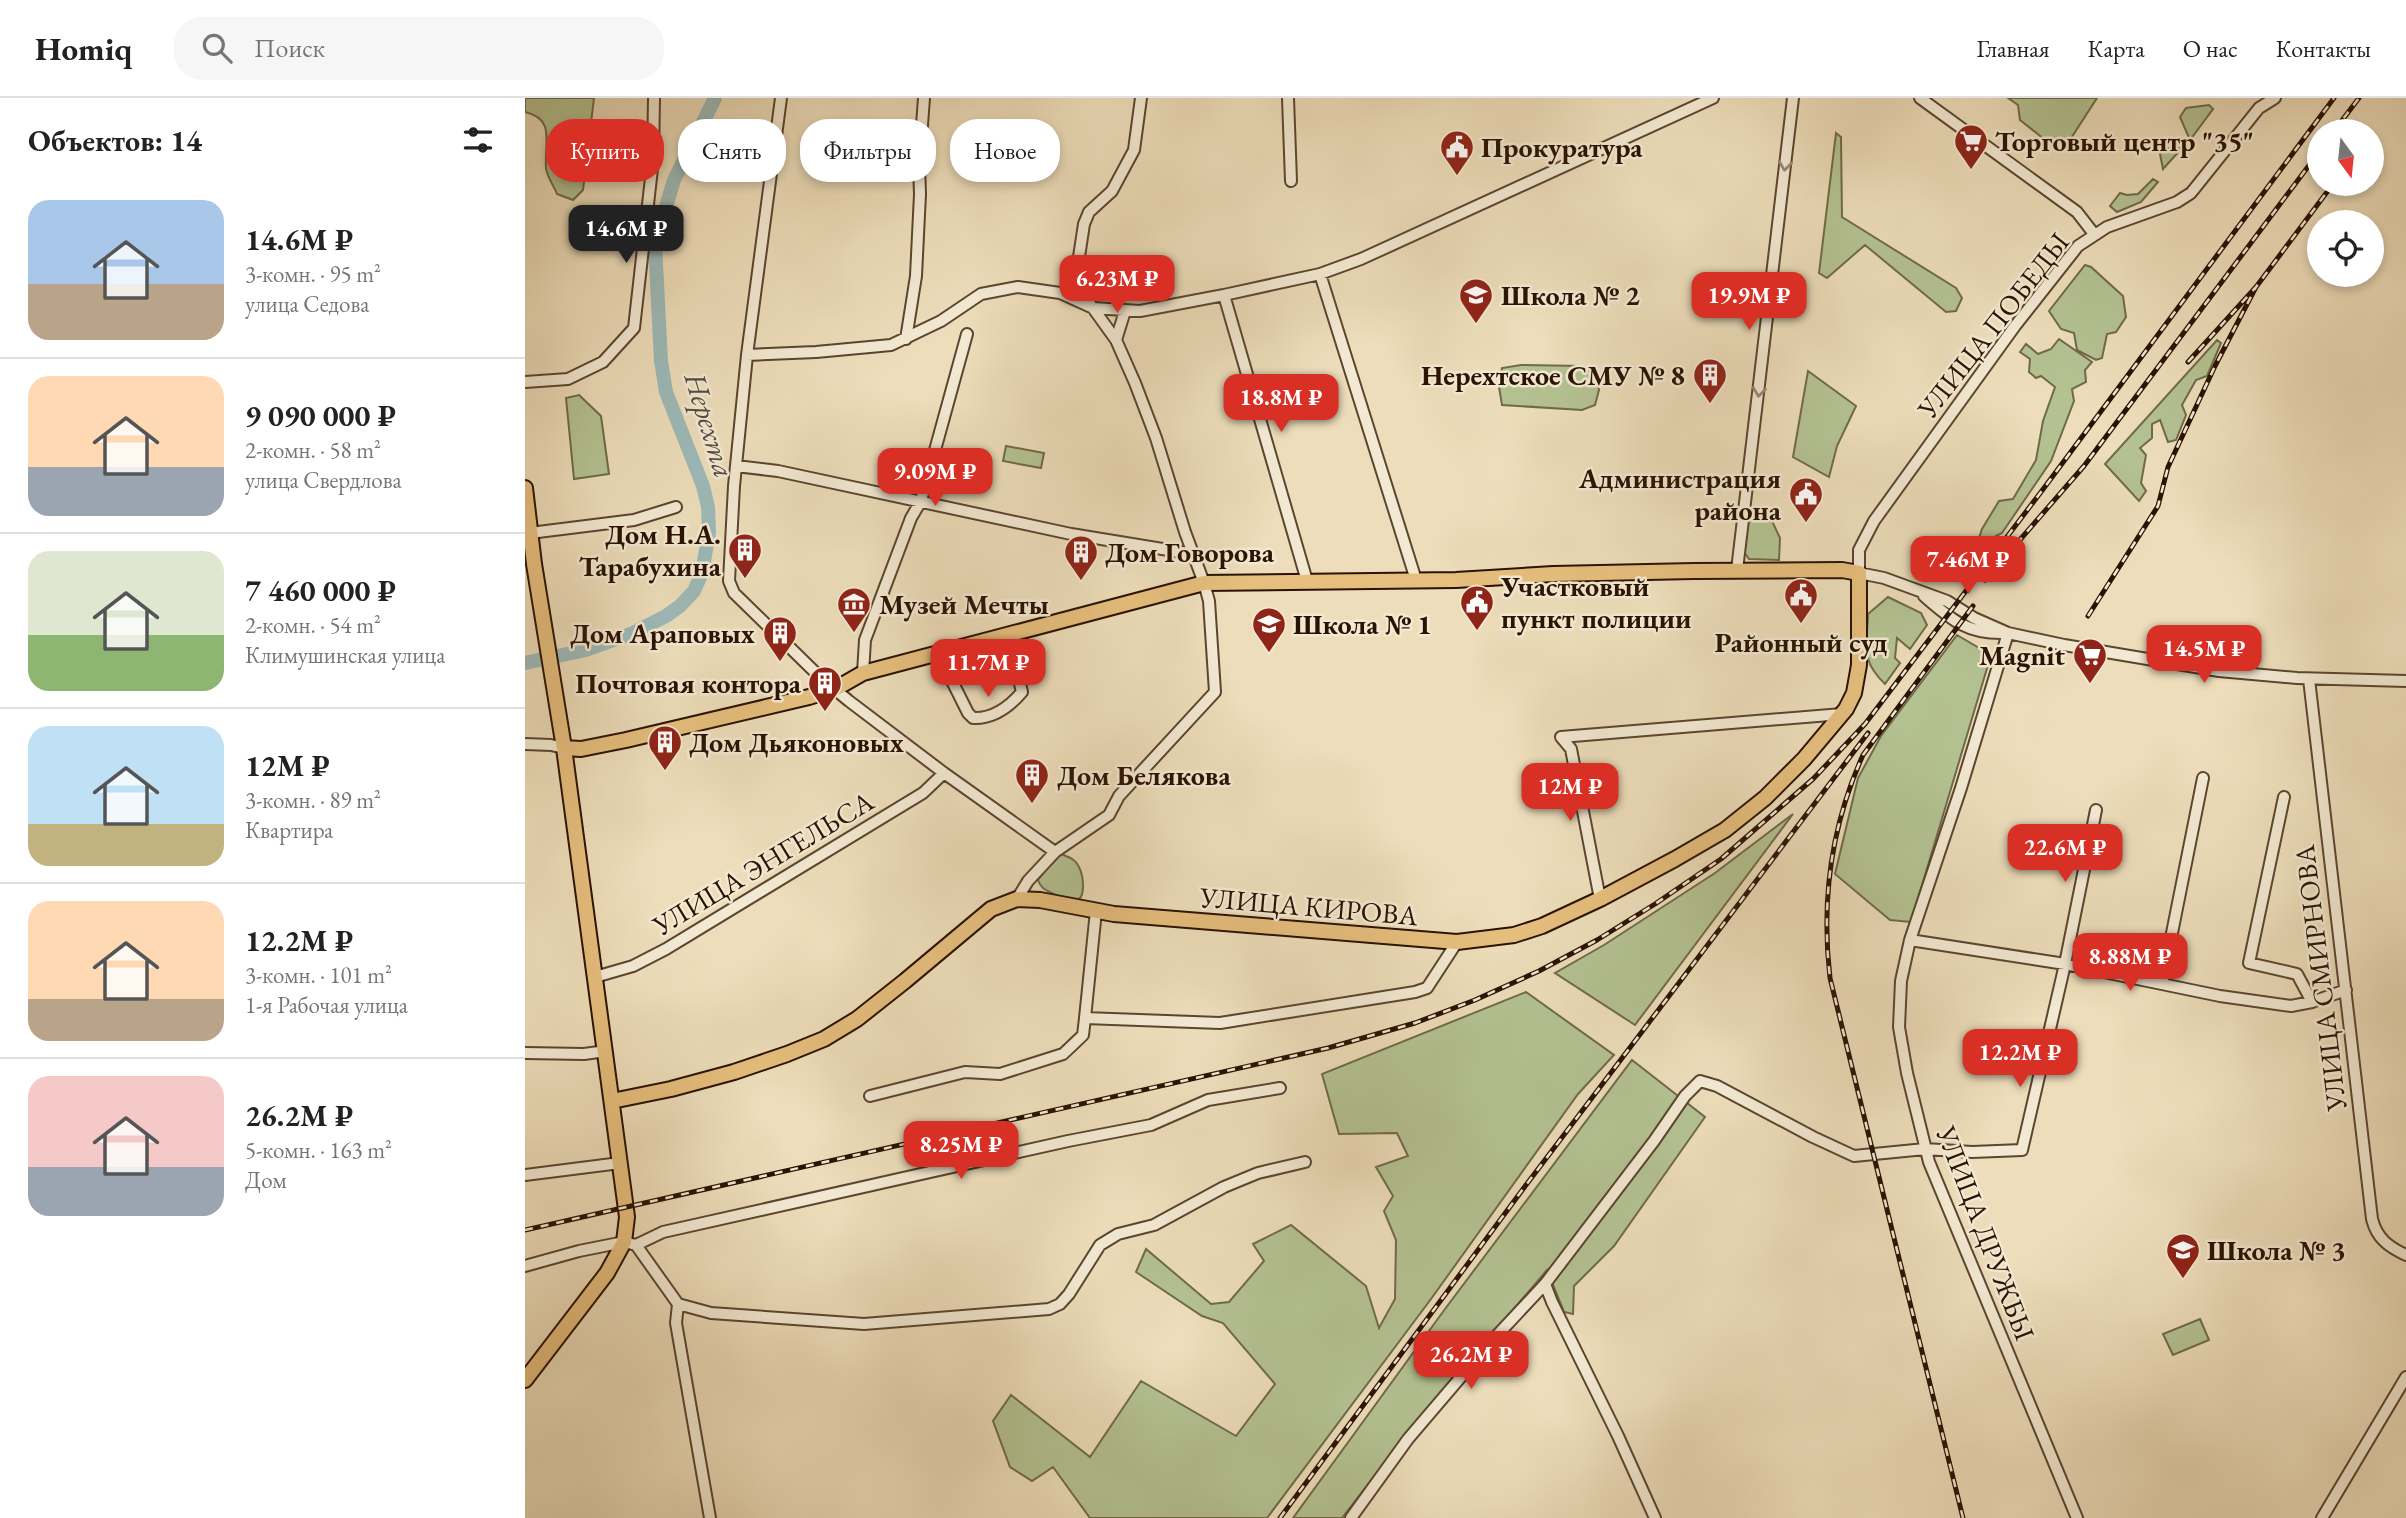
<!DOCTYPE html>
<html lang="ru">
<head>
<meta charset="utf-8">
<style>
  :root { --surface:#fff; --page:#f6f6f6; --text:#222; --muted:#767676; --line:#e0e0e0; --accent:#d93025 }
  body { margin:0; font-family:"EB Garamond",serif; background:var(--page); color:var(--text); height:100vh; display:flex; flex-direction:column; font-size:26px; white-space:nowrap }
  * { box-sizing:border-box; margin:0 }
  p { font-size:23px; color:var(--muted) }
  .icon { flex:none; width:38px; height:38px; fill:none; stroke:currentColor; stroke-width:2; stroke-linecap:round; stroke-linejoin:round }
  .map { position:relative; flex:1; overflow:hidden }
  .panel { display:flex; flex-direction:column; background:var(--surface); width:525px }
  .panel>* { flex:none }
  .hud { position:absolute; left:21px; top:21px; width:665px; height:63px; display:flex; gap:14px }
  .needle { width:46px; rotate:165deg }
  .tools { position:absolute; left:1782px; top:21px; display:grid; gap:14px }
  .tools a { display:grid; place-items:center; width:77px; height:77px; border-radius:50%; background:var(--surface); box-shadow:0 4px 10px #0003; font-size:35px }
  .price { position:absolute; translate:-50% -60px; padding:0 16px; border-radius:14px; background:var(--accent); color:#fff; font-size:23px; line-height:46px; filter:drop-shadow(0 2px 4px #0008) }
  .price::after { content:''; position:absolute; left:50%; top:42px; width:21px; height:16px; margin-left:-10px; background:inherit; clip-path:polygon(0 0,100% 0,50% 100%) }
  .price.active { background:#222; color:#fff }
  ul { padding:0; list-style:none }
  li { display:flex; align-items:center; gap:21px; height:175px; padding:0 28px }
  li+li { border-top:2px solid var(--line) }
  li span { display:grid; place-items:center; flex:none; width:196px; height:140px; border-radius:21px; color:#555 }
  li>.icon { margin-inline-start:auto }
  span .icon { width:84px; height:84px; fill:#fffc; stroke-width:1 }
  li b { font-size:30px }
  h2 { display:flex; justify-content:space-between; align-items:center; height:84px; padding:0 28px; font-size:30px }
  .chip { padding:0 24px; border-radius:28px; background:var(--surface); box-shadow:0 4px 10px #0003; font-size:24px; line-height:63px }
  .chip.active { background:var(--accent); color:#fff }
  header { display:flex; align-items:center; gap:42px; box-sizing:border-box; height:98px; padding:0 35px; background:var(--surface); border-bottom:2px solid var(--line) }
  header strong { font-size:33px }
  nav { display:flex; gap:38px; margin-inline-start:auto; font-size:24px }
  .search { width:490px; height:63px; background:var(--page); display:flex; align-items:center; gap:18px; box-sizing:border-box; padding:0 24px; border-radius:28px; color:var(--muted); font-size:26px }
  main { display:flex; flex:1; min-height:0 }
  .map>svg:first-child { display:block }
  .green { fill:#b4c292; stroke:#6f6a4a; stroke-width:2 }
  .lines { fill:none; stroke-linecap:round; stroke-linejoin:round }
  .river { stroke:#9dbab9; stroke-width:14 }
  .minor-casing { stroke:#5b4530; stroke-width:14 }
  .major-casing { stroke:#2a1202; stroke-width:18 }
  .minor { stroke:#f3e9d2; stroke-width:10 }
  .major { stroke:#e6be7d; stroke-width:14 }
  .rail-casing { stroke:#2a1202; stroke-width:5 }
  .rail { stroke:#f3e9d2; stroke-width:2.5; stroke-dasharray:8; stroke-linecap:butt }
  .oneway { stroke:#998874 }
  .labels { text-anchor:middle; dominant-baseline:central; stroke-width:5; stroke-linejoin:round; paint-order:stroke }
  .poi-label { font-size:28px; font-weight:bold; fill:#2a1202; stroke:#f3e9d2; text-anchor:start }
  .street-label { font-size:28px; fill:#2a1202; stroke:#f3e9d2 }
  .water-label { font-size:30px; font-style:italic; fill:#524d42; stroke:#f3e9d2 }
</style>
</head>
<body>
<header>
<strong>Homiq</strong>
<div class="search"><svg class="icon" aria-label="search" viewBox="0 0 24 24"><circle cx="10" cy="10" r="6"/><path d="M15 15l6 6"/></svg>Поиск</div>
<nav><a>Главная</a><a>Карта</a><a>О нас</a><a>Контакты</a></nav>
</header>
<main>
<section class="panel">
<h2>Объектов: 14<svg class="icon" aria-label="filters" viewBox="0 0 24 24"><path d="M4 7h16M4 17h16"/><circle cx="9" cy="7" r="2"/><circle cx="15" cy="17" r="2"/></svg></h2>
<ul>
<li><span style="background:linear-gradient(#a9c7e8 60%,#b9a48a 0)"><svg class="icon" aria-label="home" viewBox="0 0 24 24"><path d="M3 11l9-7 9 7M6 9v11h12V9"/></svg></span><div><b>14.6M ₽</b><p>3-комн. · 95 m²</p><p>улица Седова</p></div></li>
<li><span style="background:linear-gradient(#ffd9b3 65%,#9aa5b1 0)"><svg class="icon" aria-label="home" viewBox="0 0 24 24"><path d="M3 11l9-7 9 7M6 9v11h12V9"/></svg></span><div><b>9 090 000 ₽</b><p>2-комн. · 58 m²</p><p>улица Свердлова</p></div></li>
<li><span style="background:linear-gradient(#dfe7d0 60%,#8fb573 0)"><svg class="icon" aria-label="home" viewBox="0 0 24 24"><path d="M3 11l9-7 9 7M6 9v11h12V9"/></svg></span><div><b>7 460 000 ₽</b><p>2-комн. · 54 m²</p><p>Климушинская улица</p></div></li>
<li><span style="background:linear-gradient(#bfe0f5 70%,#c2b280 0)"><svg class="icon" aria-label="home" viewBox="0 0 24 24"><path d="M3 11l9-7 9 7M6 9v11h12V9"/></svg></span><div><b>12M ₽</b><p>3-комн. · 89 m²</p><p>Квартира</p></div></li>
<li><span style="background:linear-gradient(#ffd9b3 70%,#b9a48a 0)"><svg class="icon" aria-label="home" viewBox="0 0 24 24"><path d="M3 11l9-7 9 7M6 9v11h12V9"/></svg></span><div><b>12.2M ₽</b><p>3-комн. · 101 m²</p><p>1-я Рабочая улица</p></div></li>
<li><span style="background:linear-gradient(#f6c9c9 65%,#9aa5b1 0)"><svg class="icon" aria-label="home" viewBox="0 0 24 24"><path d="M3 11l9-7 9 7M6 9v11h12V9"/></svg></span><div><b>26.2M ₽</b><p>5-комн. · 163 m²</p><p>Дом</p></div></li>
</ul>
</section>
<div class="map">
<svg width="1881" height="1420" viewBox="0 0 1881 1420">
  <rect width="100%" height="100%" fill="#edddba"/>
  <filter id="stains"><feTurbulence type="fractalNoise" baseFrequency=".00286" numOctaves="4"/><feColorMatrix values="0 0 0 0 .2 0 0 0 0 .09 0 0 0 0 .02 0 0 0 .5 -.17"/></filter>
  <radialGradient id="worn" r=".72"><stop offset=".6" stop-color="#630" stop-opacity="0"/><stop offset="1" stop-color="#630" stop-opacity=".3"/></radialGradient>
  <path class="green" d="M 0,0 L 69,0 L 58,92 L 48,102 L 32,96 C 29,88 22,79 21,70 C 19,45 31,21 0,14 Z
    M 1483,0 L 1572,0 L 1541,48 L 1529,49 L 1495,22 L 1493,7 Z
    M 1684,7 L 1688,11 L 1665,42 L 1655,19 L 1661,10 Z
    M 1311,35 L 1316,39 L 1317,119 L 1431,190 L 1437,200 L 1431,213 L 1421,214 L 1340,147 L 1302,180 L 1294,175 Z
    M 1657,50 L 1638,71 L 1634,51 Z
    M 1628,81 L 1633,84 L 1616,104 L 1592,114 L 1585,108 L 1595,95 L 1602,97 L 1613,96 Z
    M 1560,167 L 1566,169 L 1598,198 L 1601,219 L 1591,234 L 1582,236 L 1577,260 L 1571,262 L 1552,252 L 1549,235 L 1536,231 L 1524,213 Z
    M 1534,241 L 1567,264 L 1560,272 L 1561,284 L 1547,291 L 1549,303 L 1526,363 L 1477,435 L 1471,438 L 1457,464 L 1443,473 L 1457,431 L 1474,403 L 1488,401 L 1511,362 L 1518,323 L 1530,289 L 1516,278 L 1511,280 L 1504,274 L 1505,261 L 1495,254 L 1501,246 L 1513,256 L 1526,251 Z
    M 1692,242 L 1696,245 L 1682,278 L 1671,282 L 1657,307 L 1661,317 L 1651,342 L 1643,344 L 1635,322 L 1627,326 L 1627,340 L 1615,350 L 1621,357 L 1616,385 L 1621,393 L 1614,403 L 1580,366 Z
    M 996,267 L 1057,268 L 1071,276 L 1074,292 L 1070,307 L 1057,312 L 977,307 L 974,289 L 977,270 Z
    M 1283,273 L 1331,308 L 1312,348 L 1304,379 L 1268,359 Z
    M 54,297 L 76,318 L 84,376 L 49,381 L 41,300 Z
    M 481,348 L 519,355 L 516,370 L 478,363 Z
    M 1223,421 L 1247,423 L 1255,440 L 1254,462 L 1224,461 L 1219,454 Z
    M 1363,499 L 1396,515 L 1402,527 L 1385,551 L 1372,540 L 1370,560 L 1375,565 L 1360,586 C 1335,562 1342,549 1343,516 Z
    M 1432,537 L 1466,557 L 1386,824 L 1365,822 L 1310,776 L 1333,680 L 1356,638 Z
    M 1268,716 L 1110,927 L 1030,875 L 1079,847 L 1190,775 Z
    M 536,756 C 543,759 551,761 554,769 C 558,777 562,801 550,803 C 544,804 534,799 529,796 C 521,792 516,791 513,782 L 531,758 Z
    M 1001,894 L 1089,957 L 1053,996 L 906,1201 L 742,1420 L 565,1420 L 528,1369 L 507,1383 L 485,1369 L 468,1323 L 486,1297 L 565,1359 L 616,1283 L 711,1338 L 750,1286 L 698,1225 L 677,1218 L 611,1174 L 621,1151 L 686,1206 L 704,1204 L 739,1163 L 728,1146 L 766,1127 L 841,1188 L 854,1230 L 870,1201 L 871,1142 L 859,1113 L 868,1098 L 851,1069 L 883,1058 L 872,1035 L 814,1036 L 797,976 Z
    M 1107,962 L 1180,1019 L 1089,1148 L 1049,1188 L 1048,1216 L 1039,1214 L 1022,1172 L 881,1337 L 817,1420 L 768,1420 L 920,1211 Z
    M 1675,1221 L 1684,1242 L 1648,1257 L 1638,1236 Z"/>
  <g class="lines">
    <path class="river" d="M 0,565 L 61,552 L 108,535 L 141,518 L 155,508 L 169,493 L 177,475 L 184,434 L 183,409 L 178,388 L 141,294 L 136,263 L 130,146 L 149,82 L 190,0"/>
    <g class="minor-casing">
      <path id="minor" d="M 256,0 L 222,257 L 209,388 L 204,483 L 209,495 L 295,579 L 324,603 L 419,675 L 530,754
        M 763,0 L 766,83
        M 1395,0 L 1552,114 L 1569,136
        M 1750,0 L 1734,10 L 1666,95 L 1652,104 L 1582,129 L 1553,148 L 1490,228 L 1349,423 L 1334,452 L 1334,475 L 1359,480 L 1422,503 L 1449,520 L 1483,535 L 1539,547 L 1694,573 L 1772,580 L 1881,583
        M 66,42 L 129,47
        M 795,176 L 891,482
        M 699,197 L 782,483
        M 381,241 L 391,178 L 395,96 L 394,68 L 399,0
        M 591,242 L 600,213
        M 222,257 L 291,254 L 366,247 L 416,223 L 456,196 L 493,189 L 535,195 L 568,210 L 615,213 L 699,197 L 795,176 L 836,161 L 1188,0
        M 0,284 L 43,281 L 78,264 L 109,230 L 128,62 L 129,0
        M 211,368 L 253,373 L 546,436 L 668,456
        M 5,435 L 109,422 L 151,409
        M 1212,472 L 1268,0
        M 1399,498 C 1426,521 1440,535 1476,535
        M 1483,535 L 1436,690 L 1385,842 L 1376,883 L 1374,929 L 1382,975 L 1404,1064 L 1552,1420
        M 413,555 L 443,615 L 448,620 C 468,621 485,608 497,594 L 483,536
        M 338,575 L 340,542 L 386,420 L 396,403 L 442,236
        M 1784,581 L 1847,1121 C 1852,1141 1864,1149 1881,1157
        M 1036,639 L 1317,616
        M 1036,639 L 1046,651 L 1075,801
        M 0,646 L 26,647 L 39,650
        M 1759,699 L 1724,865 L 1772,876 L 1787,904
        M 492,801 L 503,783 L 530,754 L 584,717 L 594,698 L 690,594 L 684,503 L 679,485 L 660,434 L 631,340 L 610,285 L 591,242 L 560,199 L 554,186 L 552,172 L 559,126 L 564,114 L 587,93 L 609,52 L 616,0
        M 1385,842 L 1540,866 L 1695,898 L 1766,908 L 1787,904 L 1821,892
        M 70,879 L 108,868 L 141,851 L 398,695 L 419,675
        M 1637,885 L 1678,680
        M 560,920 L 571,813
        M 0,955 L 59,956 L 81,953
        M 345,998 L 440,974 L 475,976 L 538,956 L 558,937 L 560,920 L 695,925 L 890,894 L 902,890 L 932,844
        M 0,1077 L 95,1065
        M 111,1147 L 138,1134 L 543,1043 L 626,1027 L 683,1002 L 755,990
        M 0,1168 L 54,1153 L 99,1144 L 111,1147 L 153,1206 L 186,1215 L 339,1226 L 524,1211 L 535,1206 L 544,1196 L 575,1147 L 593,1136 L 629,1127 L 699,1089 L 733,1075 L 780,1064
        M 1020,1186 L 1027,1204 L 1093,1338 L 1130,1420
        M 153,1206 L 151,1225 L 185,1420
        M 826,1420 L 883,1341 L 964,1246 L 1020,1186 L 1129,1043 L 1160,998 L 1175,983 L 1192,988 L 1288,1039 L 1329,1058 L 1400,1051 L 1447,1054 L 1497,1052 L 1540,866 L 1571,712
        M 1797,1420 L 1881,1279"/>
    </g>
    <g class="major-casing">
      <path id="major" d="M 0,390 L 9,466 L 39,650 L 102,1119 L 99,1144 L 82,1175 L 0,1282
        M 39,650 L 56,651 L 101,642 L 284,599 L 310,591 L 338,575 L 679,485 L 931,482 L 1028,476 L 1169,473 L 1317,472 L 1334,475 L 1334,567 L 1329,595 L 1321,611 L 1279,661 L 1240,700 L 1200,732 L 1150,761 L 1075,801 L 1017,828 L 989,837 L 932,844 L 589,816 L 515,802 L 492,801 L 466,811 L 380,883 L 332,921 L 299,941 L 262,956 L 209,974 L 146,991 L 87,1003"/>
    </g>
    <use href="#minor" class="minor"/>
    <use href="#major" class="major"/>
    <g class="rail-casing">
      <path id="rail" d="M 1809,33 L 1834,0
        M 1663,264 L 1731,189 L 1808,86
        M 1460,482 L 1559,368 L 1794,54
        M 1563,518 L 1633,408 L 1643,369 L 1690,268 L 1731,189
        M 0,1132 L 803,950 L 890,925 L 950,902 L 1014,873 L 1072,842 L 1130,806 L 1196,761 L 1288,681 L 1340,626 L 1516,394 L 1809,0
        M 755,1420 L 1001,1087 L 1343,635
        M 1438,1420 L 1305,880 C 1296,803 1306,728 1338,657 L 1448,508"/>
    </g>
    <use href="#rail" class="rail"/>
  </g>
  <defs><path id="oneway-chevron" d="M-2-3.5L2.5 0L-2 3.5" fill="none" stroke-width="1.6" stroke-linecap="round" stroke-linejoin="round" transform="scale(1.75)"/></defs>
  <g class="oneway">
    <use href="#oneway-chevron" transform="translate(1260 68) rotate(97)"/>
    <use href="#oneway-chevron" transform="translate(1234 294) rotate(97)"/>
  </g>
  <defs>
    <g id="supermarket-pin" transform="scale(1.75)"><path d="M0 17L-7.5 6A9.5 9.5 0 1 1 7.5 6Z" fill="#8f2418" stroke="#f3e9d2"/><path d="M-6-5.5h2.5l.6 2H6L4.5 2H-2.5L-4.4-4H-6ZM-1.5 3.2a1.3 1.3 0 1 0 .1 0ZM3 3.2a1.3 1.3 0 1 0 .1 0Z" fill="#fff"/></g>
    <g id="civic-pin" transform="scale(1.75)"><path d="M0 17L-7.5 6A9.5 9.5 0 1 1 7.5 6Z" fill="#8f2418" stroke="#f3e9d2"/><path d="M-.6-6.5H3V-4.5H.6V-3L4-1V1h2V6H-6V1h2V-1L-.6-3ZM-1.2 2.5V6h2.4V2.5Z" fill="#fff"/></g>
    <g id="school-pin" transform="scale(1.75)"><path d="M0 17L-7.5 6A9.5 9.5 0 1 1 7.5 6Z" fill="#8f2418" stroke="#f3e9d2"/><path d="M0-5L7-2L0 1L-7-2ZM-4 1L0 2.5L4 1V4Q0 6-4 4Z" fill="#fff"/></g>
    <g id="building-pin" transform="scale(1.75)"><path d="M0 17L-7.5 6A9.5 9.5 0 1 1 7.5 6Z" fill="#8f2418" stroke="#f3e9d2"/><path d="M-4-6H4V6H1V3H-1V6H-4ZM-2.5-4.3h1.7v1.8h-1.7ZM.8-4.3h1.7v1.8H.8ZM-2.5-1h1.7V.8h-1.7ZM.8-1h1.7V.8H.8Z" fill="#fff"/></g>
    <g id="museum-pin" transform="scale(1.75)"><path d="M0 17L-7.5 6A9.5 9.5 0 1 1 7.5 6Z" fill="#8f2418" stroke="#f3e9d2"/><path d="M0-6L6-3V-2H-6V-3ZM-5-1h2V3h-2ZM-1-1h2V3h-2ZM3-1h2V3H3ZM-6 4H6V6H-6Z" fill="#fff"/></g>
  </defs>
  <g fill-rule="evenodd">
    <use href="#supermarket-pin" x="1446" y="43"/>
    <use href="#civic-pin" x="932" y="49"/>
    <use href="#school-pin" x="951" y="197"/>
    <use href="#building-pin" x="1185" y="277"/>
    <use href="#civic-pin" x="1281" y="396"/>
    <use href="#building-pin" x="220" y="452"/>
    <use href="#building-pin" x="556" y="454"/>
    <use href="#civic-pin" x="1276" y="497"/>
    <use href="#civic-pin" x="952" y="504"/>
    <use href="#museum-pin" x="329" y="506"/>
    <use href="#school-pin" x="744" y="526"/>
    <use href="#building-pin" x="255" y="535"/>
    <use href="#supermarket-pin" x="1565" y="557"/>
    <use href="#building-pin" x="300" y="585"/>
    <use href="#building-pin" x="140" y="644"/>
    <use href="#building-pin" x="507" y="677"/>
    <use href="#school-pin" x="1658" y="1152"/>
  </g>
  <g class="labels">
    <g class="poi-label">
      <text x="1470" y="43">Торговый центр "35"</text>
      <text x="956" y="49">Прокуратура</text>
      <text x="976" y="197">Школа № 2</text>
      <text x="1160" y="277" text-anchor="end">Нерехтское СМУ № 8</text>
      <text x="1256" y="380" text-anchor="end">Администрация<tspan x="1256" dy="32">района</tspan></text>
      <text x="196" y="436" text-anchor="end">Дом Н.А.<tspan x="196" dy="32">Тарабухина</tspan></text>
      <text x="580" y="454">Дом Говорова</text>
      <text x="976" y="488">Участковый<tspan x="976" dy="32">пункт полиции</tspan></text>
      <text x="354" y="506">Музей Мечты</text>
      <text x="768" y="526">Школа № 1</text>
      <text x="230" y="535" text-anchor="end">Дом Араповых</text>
      <text x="1276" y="544" text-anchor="middle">Районный суд</text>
      <text x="1540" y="557" text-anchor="end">Magnit</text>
      <text x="276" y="585" text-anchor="end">Почтовая контора</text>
      <text x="164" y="644">Дом Дьяконовых</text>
      <text x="532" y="677">Дом Белякова</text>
      <text x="1682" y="1152">Школа № 3</text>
    </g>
    <g class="street-label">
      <text transform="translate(1468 227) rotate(-52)">УЛИЦА ПОБЕДЫ</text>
      <text transform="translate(238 765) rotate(-31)">УЛИЦА ЭНГЕЛЬСА</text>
      <text transform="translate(784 808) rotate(5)">УЛИЦА КИРОВА</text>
      <text transform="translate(1795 880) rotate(-97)">УЛИЦА СМИРНОВА</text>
      <text transform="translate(1461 1135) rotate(69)">УЛИЦА ДРУЖБЫ</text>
    </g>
    <g class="water-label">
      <text transform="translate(185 327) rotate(73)">Нерехта</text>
    </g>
  </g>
  <rect width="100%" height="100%" filter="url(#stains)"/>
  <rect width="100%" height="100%" fill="url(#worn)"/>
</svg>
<div class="tools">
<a><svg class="needle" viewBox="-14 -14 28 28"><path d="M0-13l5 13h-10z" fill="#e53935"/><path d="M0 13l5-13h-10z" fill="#767676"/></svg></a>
<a><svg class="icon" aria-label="locate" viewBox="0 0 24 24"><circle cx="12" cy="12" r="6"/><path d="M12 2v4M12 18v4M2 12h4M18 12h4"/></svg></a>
</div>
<b class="price active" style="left:101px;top:167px">14.6M ₽</b>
<b class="price" style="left:592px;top:217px">6.23M ₽</b>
<b class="price" style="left:1224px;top:234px">19.9M ₽</b>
<b class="price" style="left:756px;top:336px">18.8M ₽</b>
<b class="price" style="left:410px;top:410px">9.09M ₽</b>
<b class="price" style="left:1443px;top:498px">7.46M ₽</b>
<b class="price" style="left:1679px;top:587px">14.5M ₽</b>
<b class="price" style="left:463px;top:601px">11.7M ₽</b>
<b class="price" style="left:1045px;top:725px">12M ₽</b>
<b class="price" style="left:1540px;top:786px">22.6M ₽</b>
<b class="price" style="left:1605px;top:895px">8.88M ₽</b>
<b class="price" style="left:1495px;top:991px">12.2M ₽</b>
<b class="price" style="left:436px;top:1083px">8.25M ₽</b>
<b class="price" style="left:946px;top:1293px">26.2M ₽</b>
<div class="hud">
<a class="chip active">Купить</a>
<a class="chip">Снять</a>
<a class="chip">Фильтры</a>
<a class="chip">Новое</a>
</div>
</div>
</main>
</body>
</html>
